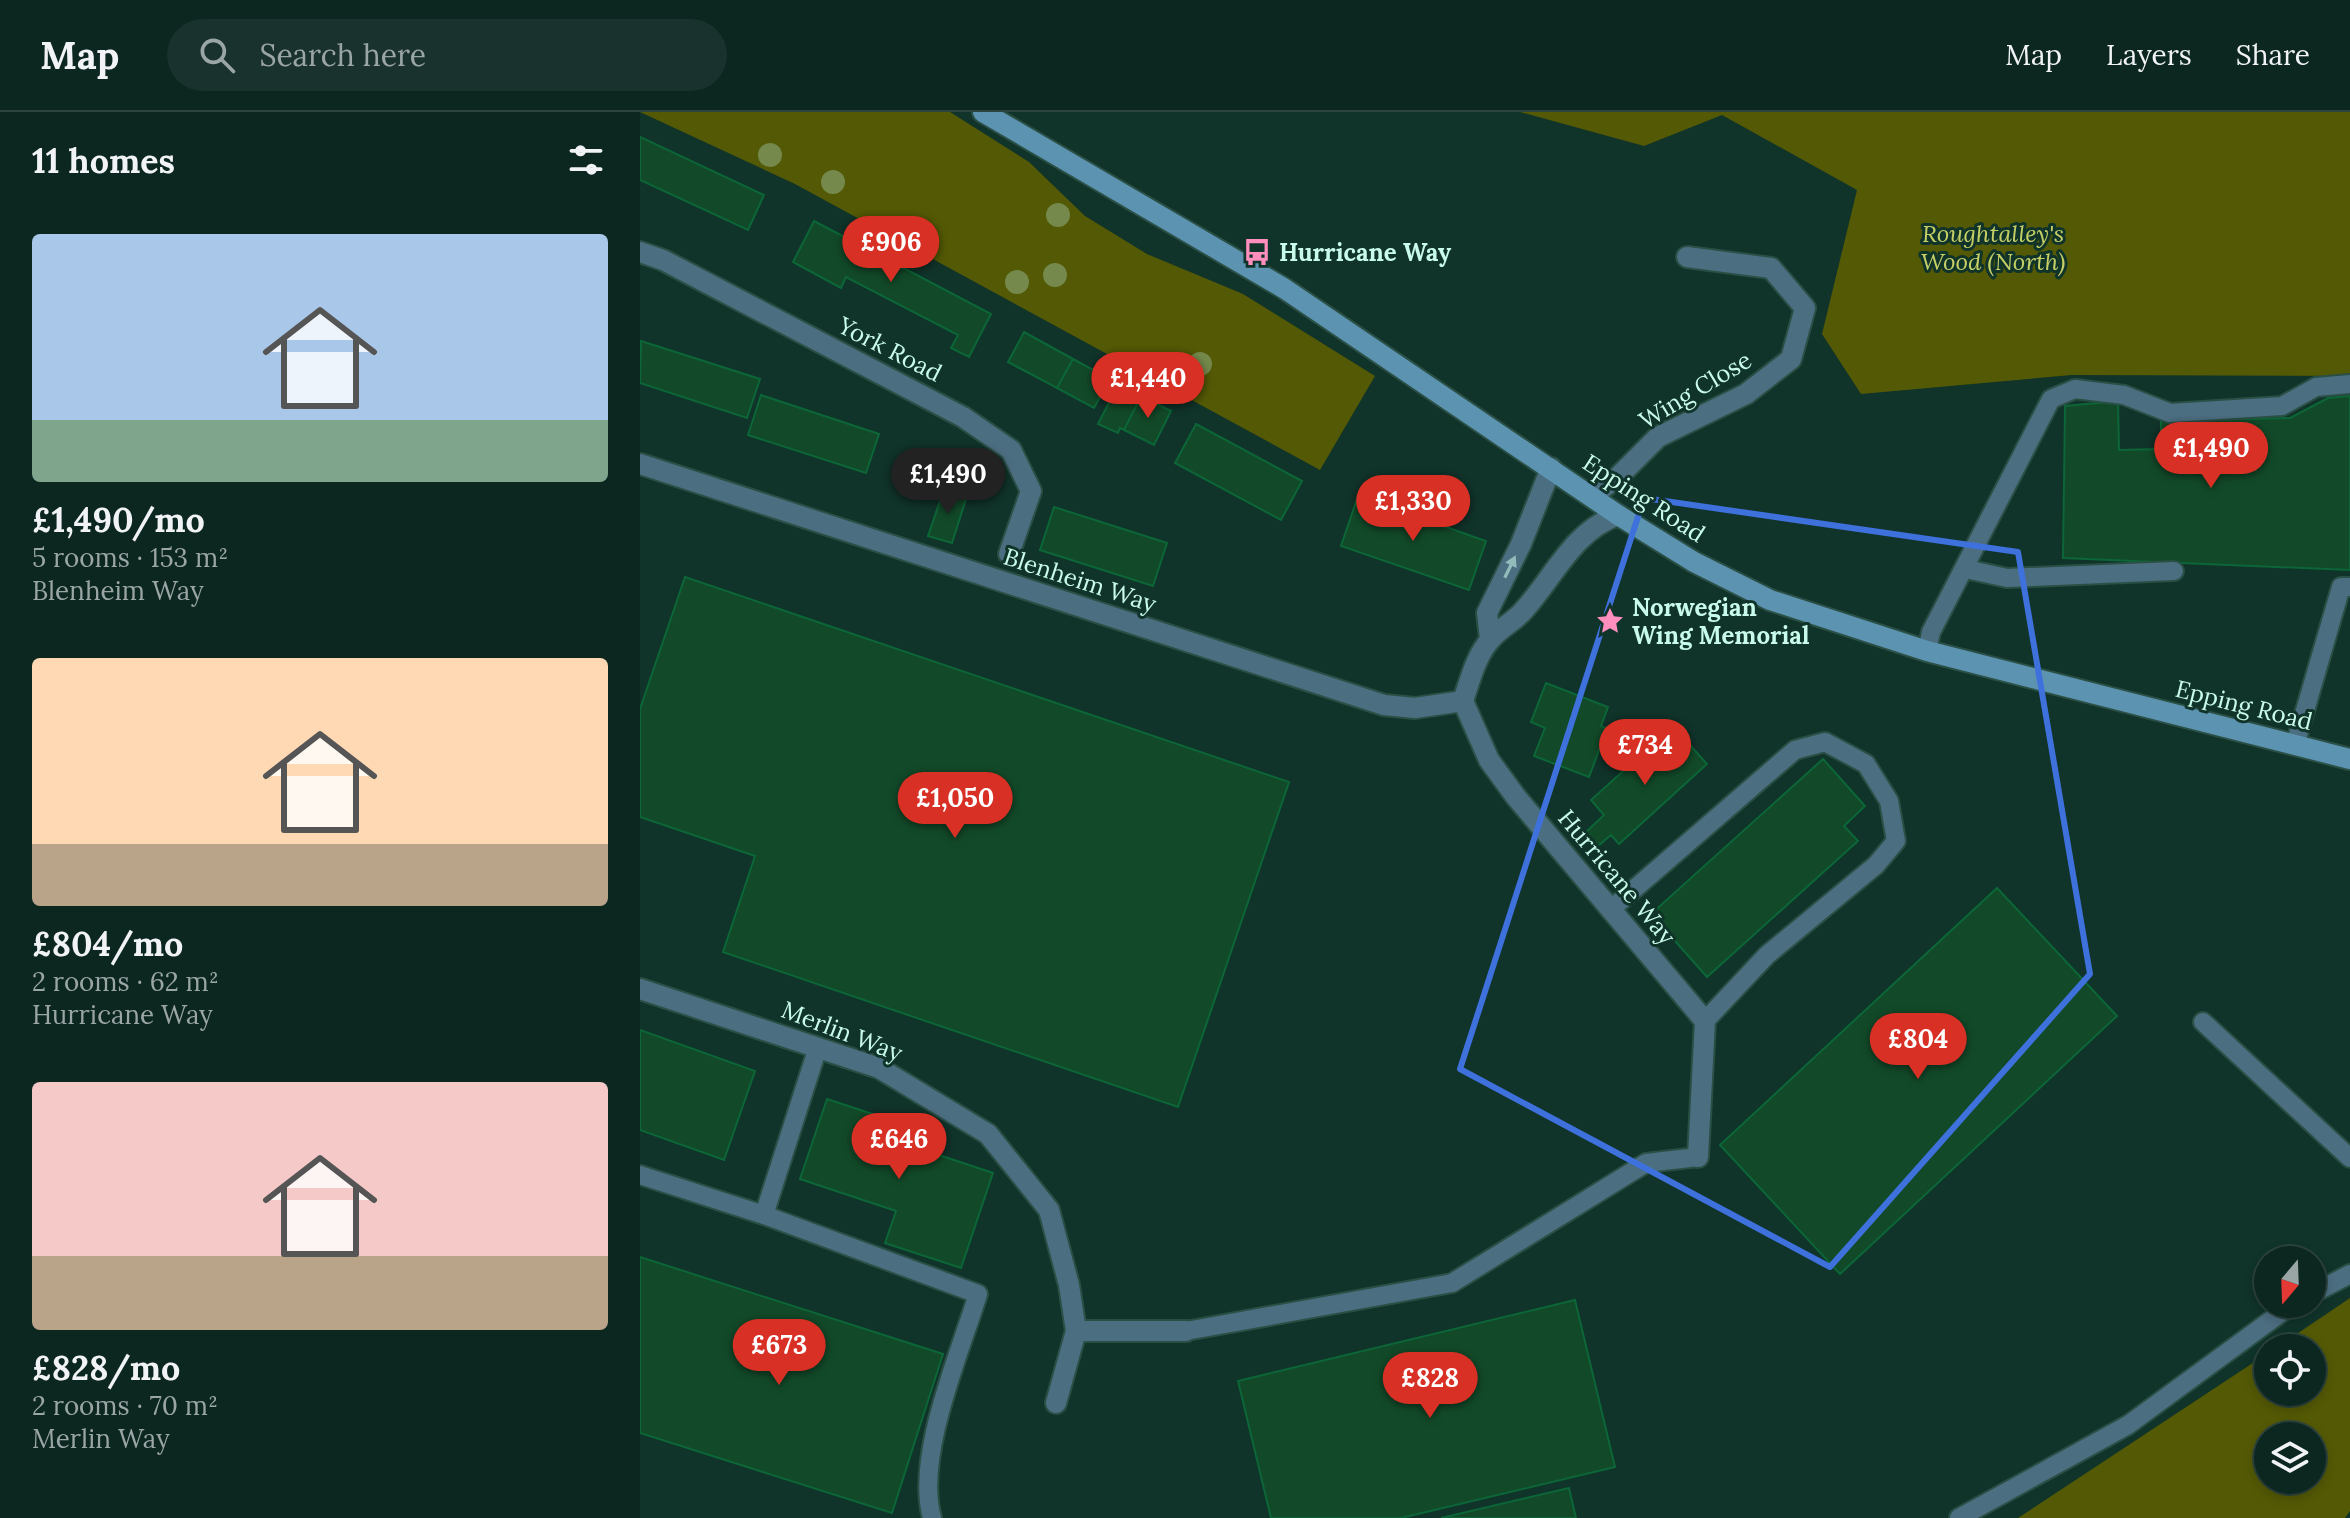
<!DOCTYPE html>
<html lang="en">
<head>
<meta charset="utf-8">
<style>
  :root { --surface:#0c2620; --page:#1a322d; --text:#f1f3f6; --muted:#9aa5a5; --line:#2c433e; --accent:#d93025 }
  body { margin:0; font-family:Lora,serif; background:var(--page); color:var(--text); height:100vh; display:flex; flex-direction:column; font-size:30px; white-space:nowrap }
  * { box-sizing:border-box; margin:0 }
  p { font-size:26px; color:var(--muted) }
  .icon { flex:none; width:44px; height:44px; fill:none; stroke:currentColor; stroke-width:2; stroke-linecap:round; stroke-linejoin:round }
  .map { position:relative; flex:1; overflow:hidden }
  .side { display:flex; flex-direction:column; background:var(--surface); width:640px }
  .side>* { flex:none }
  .needle { width:52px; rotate:199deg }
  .buttons { position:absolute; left:1614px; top:1134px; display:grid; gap:16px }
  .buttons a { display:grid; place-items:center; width:72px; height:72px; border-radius:50%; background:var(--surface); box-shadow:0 4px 12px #0003,0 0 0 2px var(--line); font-size:40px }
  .price { position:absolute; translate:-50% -68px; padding:0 18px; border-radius:28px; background:var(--accent); color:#fff; font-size:26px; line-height:52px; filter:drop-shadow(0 2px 4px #0008) }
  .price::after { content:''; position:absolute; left:50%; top:48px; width:24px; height:18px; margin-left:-12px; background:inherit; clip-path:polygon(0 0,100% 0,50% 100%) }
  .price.current { background:#222; color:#fff }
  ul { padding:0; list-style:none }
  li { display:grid; align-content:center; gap:16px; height:424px; padding:0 32px }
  li span { display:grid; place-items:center; height:248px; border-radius:8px; color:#555 }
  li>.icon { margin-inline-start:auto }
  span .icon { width:144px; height:144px; fill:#fffc; stroke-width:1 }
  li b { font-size:34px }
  h2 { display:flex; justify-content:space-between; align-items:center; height:96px; padding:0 32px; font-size:34px }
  header { display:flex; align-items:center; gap:48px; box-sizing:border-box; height:112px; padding:0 40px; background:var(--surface); border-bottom:2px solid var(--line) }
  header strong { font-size:38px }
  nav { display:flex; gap:44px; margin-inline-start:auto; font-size:28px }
  .search { width:560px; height:72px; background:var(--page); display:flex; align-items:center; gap:20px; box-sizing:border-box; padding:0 28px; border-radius:44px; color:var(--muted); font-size:30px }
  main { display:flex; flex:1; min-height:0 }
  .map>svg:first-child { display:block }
  .green { fill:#535905; fill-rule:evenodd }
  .building { fill:#124a29; stroke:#0c6637; stroke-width:2 }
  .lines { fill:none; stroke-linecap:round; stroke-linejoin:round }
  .lane-casing { stroke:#2a4f45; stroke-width:22 }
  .street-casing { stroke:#2a4f45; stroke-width:24 }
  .secondary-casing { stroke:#2a4f45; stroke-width:24 }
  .lane { stroke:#4c6e81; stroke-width:18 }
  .street { stroke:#4c6e81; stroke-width:20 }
  .secondary { stroke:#5c93b1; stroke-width:20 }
  .tree { fill:#74894b }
  .oneway { fill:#91bcbb }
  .marked { fill:none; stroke:#3f71dc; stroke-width:6; stroke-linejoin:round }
  .labels { text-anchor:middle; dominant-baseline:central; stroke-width:6; stroke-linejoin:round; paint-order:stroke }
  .park-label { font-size:24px; font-style:italic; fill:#c5cf66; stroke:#10332a }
  .poi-label { font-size:24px; font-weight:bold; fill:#c9fbeb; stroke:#10332a; text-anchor:start }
  .street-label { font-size:24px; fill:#c9fbeb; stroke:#10332a }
</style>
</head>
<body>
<header>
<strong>Map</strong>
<div class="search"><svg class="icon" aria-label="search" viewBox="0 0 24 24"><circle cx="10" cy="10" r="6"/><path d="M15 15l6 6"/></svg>Search here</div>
<nav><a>Map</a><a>Layers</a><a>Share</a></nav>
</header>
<main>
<section class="side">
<h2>11 homes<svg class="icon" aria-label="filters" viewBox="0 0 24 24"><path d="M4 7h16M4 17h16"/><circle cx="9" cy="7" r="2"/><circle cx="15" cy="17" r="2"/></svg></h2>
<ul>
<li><span style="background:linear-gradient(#a9c7e8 75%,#7fa58c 0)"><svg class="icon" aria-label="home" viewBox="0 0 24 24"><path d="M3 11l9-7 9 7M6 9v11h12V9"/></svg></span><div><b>£1,490/mo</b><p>5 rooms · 153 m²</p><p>Blenheim Way</p></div></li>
<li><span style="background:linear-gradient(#ffd9b3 75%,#b9a48a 0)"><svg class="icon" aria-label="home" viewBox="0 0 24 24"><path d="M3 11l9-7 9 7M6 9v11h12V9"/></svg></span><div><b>£804/mo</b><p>2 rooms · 62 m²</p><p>Hurricane Way</p></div></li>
<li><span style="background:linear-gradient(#f6c9c9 70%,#b9a48a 0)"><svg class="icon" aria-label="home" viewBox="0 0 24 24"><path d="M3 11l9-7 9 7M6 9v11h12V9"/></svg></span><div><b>£828/mo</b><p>2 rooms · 70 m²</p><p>Merlin Way</p></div></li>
</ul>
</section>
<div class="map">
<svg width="1710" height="1406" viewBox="0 0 1710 1406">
  <rect width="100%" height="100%" fill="#10332a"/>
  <path class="green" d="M 0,0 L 310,0 L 389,50 L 445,104 L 507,142 L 603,182 L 735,264 L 680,358 L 155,72 Z
    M 880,0 L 1710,0 L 1710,264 L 1432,263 L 1221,282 L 1182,222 L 1217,78 L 1082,3 L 1004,34 Z
    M 1710,1186 L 1710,1399 L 1705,1406 L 1378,1406 L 1628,1241 L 1628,1280 L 1672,1280 L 1672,1236 L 1636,1236 ZM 1672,1324 L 1672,1368 L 1628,1368 L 1628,1324 Z"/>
  <path class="building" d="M 0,25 L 124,83 L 108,118 L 0,68 Z
    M 174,109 L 351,202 L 329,245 L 311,236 L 318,223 L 206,165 L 201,176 L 153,150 Z
    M 384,220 L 433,247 L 417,276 L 368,250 Z
    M 1,229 L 120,267 L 107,306 L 0,271 Z
    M 433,247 L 470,267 L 454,296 L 417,276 Z
    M 481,267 L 504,279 L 484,318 L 480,316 L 478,321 L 458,312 Z
    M 121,283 L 239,322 L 226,361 L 108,323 Z
    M 501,284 L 531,299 L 514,333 L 484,318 Z
    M 1710,284 L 1710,458 L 1423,446 L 1425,294 L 1478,289 L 1479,338 L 1521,337 L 1521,309 L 1650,306 L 1688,286 Z
    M 556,312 L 662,369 L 641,408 L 535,351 Z
    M 304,377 L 327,384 L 312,431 L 288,424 Z
    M 718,384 L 846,429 L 829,478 L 701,434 Z
    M 414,395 L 527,431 L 513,474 L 400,438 Z
    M 45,465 L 649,670 L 538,995 L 83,840 L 115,744 L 0,705 L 0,597 Z
    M 906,571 L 968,595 L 961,614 L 967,617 L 949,665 L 894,644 L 905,616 L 891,610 Z
    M 1033,614 L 1067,652 L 979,732 L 971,723 L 958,734 L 946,720 L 964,703 L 951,688 Z
    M 1183,647 L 1225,694 L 1204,714 L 1218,729 L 1067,865 L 1011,802 Z
    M 1357,776 L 1477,904 L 1200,1162 L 1080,1033 Z
    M 0,918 L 115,959 L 84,1048 L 0,1018 Z
    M 187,987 L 281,1018 L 275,1035 L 353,1061 L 321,1156 L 245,1131 L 256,1099 L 160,1067 Z
    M 0,1145 L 303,1242 L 252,1401 L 0,1321 Z
    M 935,1188 L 975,1355 L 761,1406 L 631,1406 L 598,1269 Z
    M 929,1376 L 936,1406 L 801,1406 Z"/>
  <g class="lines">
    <g class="lane-casing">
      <path id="lane" d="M 1326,457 L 1367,466 L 1534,459
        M 1287,539 L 1291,520 L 1411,287 L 1435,277 L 1484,283 L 1530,301 L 1642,294 L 1676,275 L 1710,272
        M 1655,633 L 1701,475 L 1710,475
        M 970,798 L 1155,638 L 1185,630 L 1226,652 L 1249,689 L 1256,729 L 1236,753 L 1127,843 L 1065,909
        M 1563,910 L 1710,1046
        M 0,1063 L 124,1103 L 178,935
        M 124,1103 L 338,1182 C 319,1244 275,1344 292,1406
        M 1672,1182 L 1710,1162
        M 546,1219 L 812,1171 L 1006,1051 L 1058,1045
        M 1319,1406 L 1488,1313 L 1653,1192"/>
    </g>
    <g class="street-casing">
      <path id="street" d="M 0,140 L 23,148 L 323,305 L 371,338 L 391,379 L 369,442
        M 0,352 L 744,593 L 775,596 L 823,589
        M 952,384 L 979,364 L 1018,325 L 1106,282 L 1151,247 L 1165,196 L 1131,156 L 1047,145
        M 978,403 C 933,419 914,465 884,498 C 875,509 860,516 851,527 C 836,543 830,568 823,589 L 849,648 L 876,685 L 1065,909 L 1058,1045
        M 850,527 L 847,501 L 881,432 L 911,356
        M 0,877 L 239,956 L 348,1022 L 409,1098 L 429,1173 L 436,1219 L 416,1291
        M 436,1219 L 546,1219"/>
    </g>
    <g class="secondary-casing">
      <path id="secondary" d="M 343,0 L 645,177 L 978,403 L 1054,450 L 1130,488 L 1287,539 L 1710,647"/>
    </g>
    <use href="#lane" class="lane"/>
    <use href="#street" class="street"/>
    <use href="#secondary" class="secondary"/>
  </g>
  <g class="tree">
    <circle cx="130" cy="43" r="12"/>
    <circle cx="193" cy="70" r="12"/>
    <circle cx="418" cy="103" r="12"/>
    <circle cx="415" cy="163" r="12"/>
    <circle cx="377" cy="170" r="12"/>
    <circle cx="560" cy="252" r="12"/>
  </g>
  <defs><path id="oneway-solid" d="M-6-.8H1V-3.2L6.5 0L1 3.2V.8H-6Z" transform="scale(2)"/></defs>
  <use class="oneway" href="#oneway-solid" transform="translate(870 455) rotate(-64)"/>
  <path class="marked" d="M 1004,386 L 1378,440 L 1450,862 L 1190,1155 L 820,957 Z"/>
  <defs>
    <g id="bus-bare" transform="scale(2.16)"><path d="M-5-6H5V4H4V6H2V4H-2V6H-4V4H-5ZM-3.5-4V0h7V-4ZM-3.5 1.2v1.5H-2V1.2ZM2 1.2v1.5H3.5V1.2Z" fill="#fd8ebe" stroke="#10332a" stroke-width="2.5" paint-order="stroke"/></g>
    <g id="sight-bare" transform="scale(2.16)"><path d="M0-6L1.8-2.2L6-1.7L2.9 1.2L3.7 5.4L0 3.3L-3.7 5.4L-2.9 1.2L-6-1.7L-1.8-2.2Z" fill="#fd8ebe" stroke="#10332a" stroke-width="2.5" paint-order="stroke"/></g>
  </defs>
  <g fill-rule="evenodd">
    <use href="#bus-bare" x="617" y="140"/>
    <use href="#sight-bare" x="970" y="509"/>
  </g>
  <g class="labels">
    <g class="park-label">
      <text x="1353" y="121">Roughtalley's<tspan x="1353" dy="28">Wood (North)</tspan></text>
    </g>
    <g class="poi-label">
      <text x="639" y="140">Hurricane Way</text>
      <text x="992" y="495">Norwegian<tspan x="992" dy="28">Wing Memorial</tspan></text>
    </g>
    <g class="street-label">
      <text transform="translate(250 237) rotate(27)">York Road</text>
      <text transform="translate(1055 278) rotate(-31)">Wing Close</text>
      <text transform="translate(1004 386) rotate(33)">Epping Road</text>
      <text transform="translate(440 468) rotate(18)">Blenheim Way</text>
      <text transform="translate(1604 593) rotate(14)">Epping Road</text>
      <text transform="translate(977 765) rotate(50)">Hurricane Way</text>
      <text transform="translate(202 919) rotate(21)">Merlin Way</text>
    </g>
  </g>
</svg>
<div class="buttons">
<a><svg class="needle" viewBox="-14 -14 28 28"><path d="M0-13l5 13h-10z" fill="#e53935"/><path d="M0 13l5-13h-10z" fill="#9aa5a5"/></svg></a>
<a><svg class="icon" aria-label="locate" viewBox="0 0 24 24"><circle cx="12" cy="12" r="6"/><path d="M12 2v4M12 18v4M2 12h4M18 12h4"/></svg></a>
<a><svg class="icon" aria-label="layers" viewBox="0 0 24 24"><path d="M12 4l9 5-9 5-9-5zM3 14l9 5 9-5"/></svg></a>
</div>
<b class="price" style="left:251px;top:172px">£906</b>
<b class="price" style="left:508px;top:308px">£1,440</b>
<b class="price" style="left:1571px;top:378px">£1,490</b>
<b class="price current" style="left:308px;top:404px">£1,490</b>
<b class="price" style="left:773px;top:431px">£1,330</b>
<b class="price" style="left:1005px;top:675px">£734</b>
<b class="price" style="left:315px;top:728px">£1,050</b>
<b class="price" style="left:1278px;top:969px">£804</b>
<b class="price" style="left:259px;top:1069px">£646</b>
<b class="price" style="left:139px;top:1275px">£673</b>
<b class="price" style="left:790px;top:1308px">£828</b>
</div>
</main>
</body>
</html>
